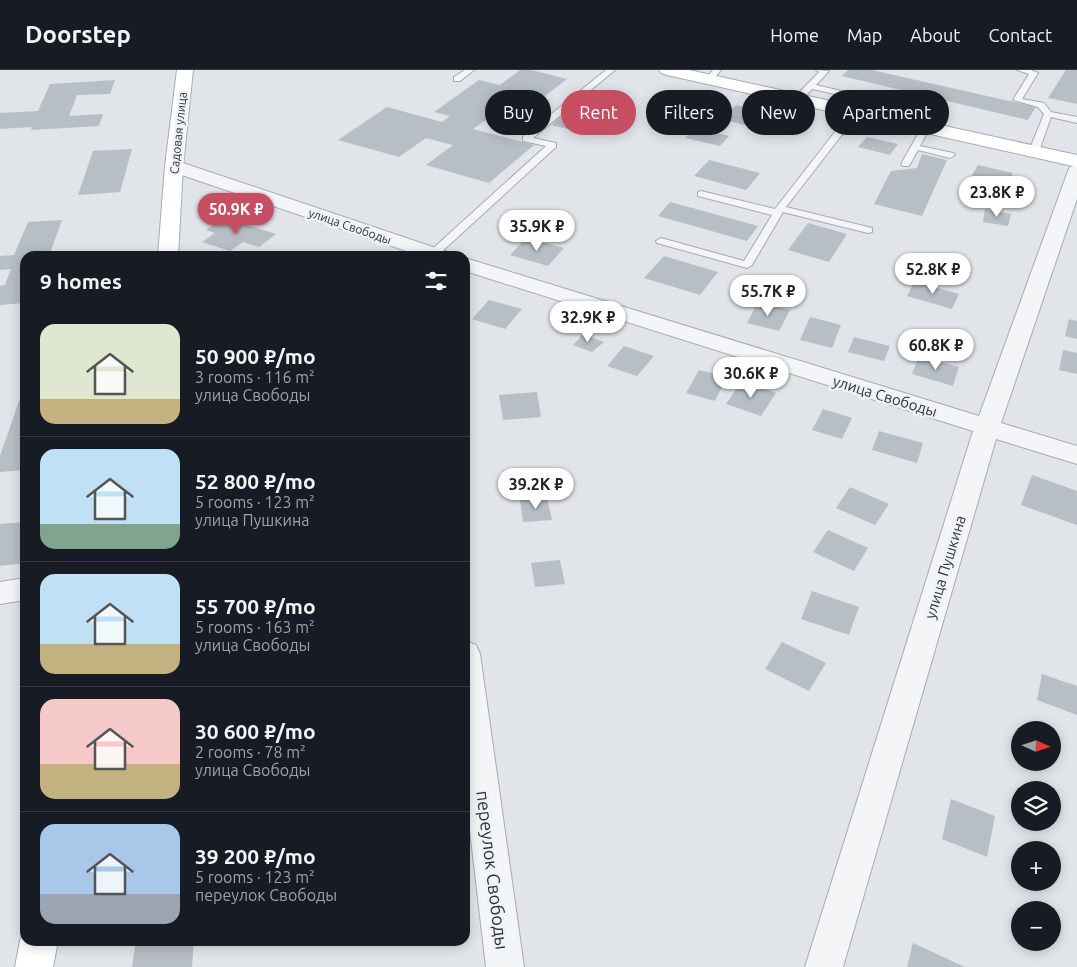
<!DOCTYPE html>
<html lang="en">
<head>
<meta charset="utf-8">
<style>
  :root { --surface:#171b24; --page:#20242c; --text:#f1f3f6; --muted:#9ea1a6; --line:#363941; --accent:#c74d62 }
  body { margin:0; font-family:Ubuntu,sans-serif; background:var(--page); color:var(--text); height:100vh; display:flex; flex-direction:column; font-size:19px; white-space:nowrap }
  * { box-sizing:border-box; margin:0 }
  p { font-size:16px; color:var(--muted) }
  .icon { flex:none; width:28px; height:28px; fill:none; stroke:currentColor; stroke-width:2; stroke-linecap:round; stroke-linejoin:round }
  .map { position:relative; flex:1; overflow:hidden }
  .sheet { position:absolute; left:20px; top:181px; width:450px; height:695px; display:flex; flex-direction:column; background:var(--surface); border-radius:15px; box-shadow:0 2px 12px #0003 }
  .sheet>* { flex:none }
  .top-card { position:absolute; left:485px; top:20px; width:475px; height:45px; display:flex; gap:10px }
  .needle { width:32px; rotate:93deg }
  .tools { position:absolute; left:1011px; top:651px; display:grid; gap:10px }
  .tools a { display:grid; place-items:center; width:50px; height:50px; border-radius:50%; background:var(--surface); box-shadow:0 2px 12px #0003; font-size:25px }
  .price { position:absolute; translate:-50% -42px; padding:0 11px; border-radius:18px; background:#fff; color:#222; font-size:16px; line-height:32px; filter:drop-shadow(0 1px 2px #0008) }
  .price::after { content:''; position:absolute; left:50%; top:30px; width:15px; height:11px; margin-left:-8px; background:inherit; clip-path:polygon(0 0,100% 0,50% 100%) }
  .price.selected { background:var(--accent); color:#fff }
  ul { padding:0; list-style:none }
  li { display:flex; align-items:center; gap:15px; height:125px; padding:0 20px }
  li+li { border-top:1px solid var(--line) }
  li span { display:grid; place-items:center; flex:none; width:140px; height:100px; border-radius:15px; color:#555 }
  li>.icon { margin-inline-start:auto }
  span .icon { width:60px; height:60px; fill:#fffc; stroke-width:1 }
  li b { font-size:21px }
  h2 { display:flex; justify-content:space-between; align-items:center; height:60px; padding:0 20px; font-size:21px }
  .pill { padding:0 18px; border-radius:22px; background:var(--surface); box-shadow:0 2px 12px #0003; font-size:18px; line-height:45px }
  .pill.selected { background:var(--accent); color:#fff }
  header { display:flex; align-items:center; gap:30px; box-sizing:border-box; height:70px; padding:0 25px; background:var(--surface); border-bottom:1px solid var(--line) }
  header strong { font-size:24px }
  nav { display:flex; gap:28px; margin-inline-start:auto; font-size:18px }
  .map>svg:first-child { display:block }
  .building { fill:#b8bec5 }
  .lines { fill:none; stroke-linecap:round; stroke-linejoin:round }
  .lane-casing { stroke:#a6abb3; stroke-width:2 }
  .street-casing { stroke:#a6abb3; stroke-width:2 }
  .secondary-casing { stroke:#a6abb3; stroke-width:2 }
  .lane { fill:#f3f5f7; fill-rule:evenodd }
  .street { fill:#f3f5f7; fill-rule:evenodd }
  .secondary { fill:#fff; fill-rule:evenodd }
  .labels { text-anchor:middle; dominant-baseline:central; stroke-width:5; stroke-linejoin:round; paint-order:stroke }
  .far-street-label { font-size:12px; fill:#2a3240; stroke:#f0f3f6 }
  .street-label { font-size:15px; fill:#2a3240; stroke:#f0f3f6 }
  .near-street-label { font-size:18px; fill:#2a3240; stroke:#f0f3f6 }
</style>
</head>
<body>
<header>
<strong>Doorstep</strong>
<nav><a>Home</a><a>Map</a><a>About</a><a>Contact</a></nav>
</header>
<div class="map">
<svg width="1077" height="897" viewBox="0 0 1077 897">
  <rect width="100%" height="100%" fill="#e1e4e9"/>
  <path class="building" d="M 520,0 L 531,0 L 567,9 L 545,26 L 539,24 L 501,54 L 486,50 L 473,59 L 534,75 L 489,113 L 426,95 L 453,75 L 426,68 L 399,87 L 338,70 L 387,37 L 442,52 L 450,46 L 434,42 L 479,10 L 500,15 Z
    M 848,0 L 872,0 L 1036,37 L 1028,50 L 842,6 Z
    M 1066,0 L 1077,0 L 1077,34 L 1048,28 Z
    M 115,10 L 110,24 L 77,25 L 69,46 L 103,44 L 99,56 L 31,60 L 32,57 L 0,59 L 0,43 L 38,41 L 50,14 Z
    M 736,35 L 758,41 L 744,55 L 722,49 Z
    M 783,45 L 808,51 L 801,59 L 775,53 Z
    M 560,47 L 585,53 L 576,61 L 552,55 Z
    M 694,58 L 729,66 L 720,76 L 685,68 Z
    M 867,67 L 898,74 L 890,85 L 858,77 Z
    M 132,79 L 120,122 L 78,125 L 93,81 Z
    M 922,84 L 947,90 L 922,146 L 874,134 L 891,101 L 917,98 Z
    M 709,90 L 760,103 L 746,120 L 694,106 Z
    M 978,95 L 1013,103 L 999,129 L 963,120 Z
    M 670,132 L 758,156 L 747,171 L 658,146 Z
    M 985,139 L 1011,144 L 1008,156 L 983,152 Z
    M 224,148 L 276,164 L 259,177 L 243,172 L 230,181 L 202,172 L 215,163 L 206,160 Z
    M 62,150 L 49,186 L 25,186 L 25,233 L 0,235 L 0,216 L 5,215 L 11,199 L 0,200 L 0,186 L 14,185 L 28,152 Z
    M 808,153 L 847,164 L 829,192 L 788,180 Z
    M 526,168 L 564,178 L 548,196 L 510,185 Z
    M 664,186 L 718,202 L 700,225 L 644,208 Z
    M 915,211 L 959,224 L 952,239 L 907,226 Z
    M 489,230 L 522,239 L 505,259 L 472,249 Z
    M 758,232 L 790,240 L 779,261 L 747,253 Z
    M 810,247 L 841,255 L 832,278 L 800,270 Z
    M 1069,249 L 1077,251 L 1077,269 L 1065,266 Z
    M 583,264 L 604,272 L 592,282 L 573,275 Z
    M 854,267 L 890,276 L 884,291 L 848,282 Z
    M 624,276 L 654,286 L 637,306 L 607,296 Z
    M 1063,280 L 1077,283 L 1077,304 L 1059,300 Z
    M 919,286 L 959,297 L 953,316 L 912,304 Z
    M 699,300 L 727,307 L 715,331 L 686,323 Z
    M 741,312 L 776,323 L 761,346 L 726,334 Z
    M 537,322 L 541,347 L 503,350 L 499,325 Z
    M 19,331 L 25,331 L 25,400 L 0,402 L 0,386 Z
    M 823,339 L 852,348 L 842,369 L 812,360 Z
    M 879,361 L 923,373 L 917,393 L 872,380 Z
    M 1032,405 L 1077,421 L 1077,455 L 1021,435 Z
    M 850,417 L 889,434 L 875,455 L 836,438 Z
    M 547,428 L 552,450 L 523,452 L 520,430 Z
    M 25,452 L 25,493 L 0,496 L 0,454 Z
    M 828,460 L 868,478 L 854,501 L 813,482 Z
    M 560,490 L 565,514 L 535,517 L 531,493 Z
    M 812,521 L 859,537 L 849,565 L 801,549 Z
    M 782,572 L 826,593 L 809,621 L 765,599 Z
    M 1042,604 L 1077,616 L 1077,645 L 1037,630 Z
    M 951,729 L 995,746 L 987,787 L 942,769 Z
    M 165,871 L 194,871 L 192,897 L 132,897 L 135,876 Z
    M 913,873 L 965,897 L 907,897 Z"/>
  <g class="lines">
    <g class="lane-casing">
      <path id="lane" d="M 465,0 L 474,0 L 460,11 L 454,11 L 454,7 Z
        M 606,0 L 615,0 L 533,68 L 556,73 L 556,77 L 437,186 L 429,186 L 428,184 L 429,182 L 546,76 L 523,71 L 523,67 Z
        M 713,0 L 721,0 L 712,11 L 706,11 L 705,9 Z
        M 816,0 L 829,1 L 816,15 L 879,30 L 875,33 L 812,19 L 801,31 L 795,31 L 795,27 L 819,2 Z
        M 1017,0 L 1031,0 L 1038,3 L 1022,29 L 1044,33 L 1051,42 L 1077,47 L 1077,53 L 1051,47 L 1039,81 L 1034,84 L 1029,81 L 1044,44 L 1038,37 L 1013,30 L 1029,4 Z
        M 855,39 L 859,42 L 858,44 L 786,137 L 872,158 L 872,162 L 868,163 L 783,142 L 752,195 L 747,198 L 657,173 L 656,171 L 661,168 L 744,191 L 772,145 L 698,126 L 698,122 L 701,121 L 775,139 L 852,40 Z
        M 926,54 L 930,57 L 920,76 L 953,83 L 955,85 L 950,88 L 918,80 L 909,96 L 903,96 L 901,94 L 922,57 Z"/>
    </g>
    <g class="street-casing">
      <path id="street" d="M 174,90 L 448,182 L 451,186 L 421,186 L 167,100 L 165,96 L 167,92 Z
        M 1077,95 L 1077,129 L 1001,353 L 1077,376 L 1077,394 L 996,369 L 843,897 L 805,897 L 973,361 L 465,201 L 465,188 L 979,346 L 1068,101 L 1070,97 Z
        M 25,508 L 25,530 L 0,534 L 0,512 Z
        M 465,571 L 476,575 L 480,584 L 524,897 L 486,897 L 465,718 Z"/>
    </g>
    <g class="secondary-casing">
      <path id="secondary" d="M 177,0 L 193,0 L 183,96 L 178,186 L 158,186 L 165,96 Z
        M 659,0 L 689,0 L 1077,85 L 1077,97 L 667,5 L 661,3 Z
        M 25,859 L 25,871 L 58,871 L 53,897 L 15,897 L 20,871 Z"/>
    </g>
    <use href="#lane" class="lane"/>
    <use href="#street" class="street"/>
    <use href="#secondary" class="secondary"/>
  </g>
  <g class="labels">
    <g class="far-street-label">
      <text transform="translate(178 63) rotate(-84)">Садовая улица</text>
      <text transform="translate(350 156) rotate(19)">улица Свободы</text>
    </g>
    <g class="street-label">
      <text transform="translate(885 326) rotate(17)">улица Свободы</text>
      <text transform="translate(945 497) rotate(-73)">улица Пушкина</text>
    </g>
    <g class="near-street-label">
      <text transform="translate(493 800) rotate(83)">переулок Свободы</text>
    </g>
  </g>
</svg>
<div class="tools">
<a><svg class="needle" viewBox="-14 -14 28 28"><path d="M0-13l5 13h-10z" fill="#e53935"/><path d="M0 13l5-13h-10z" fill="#9ea1a6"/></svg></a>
<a><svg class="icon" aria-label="layers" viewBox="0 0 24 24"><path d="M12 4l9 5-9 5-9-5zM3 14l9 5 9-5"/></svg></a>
<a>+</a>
<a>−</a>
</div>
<b class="price" style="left:997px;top:148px">23.8K ₽</b>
<b class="price selected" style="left:236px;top:165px">50.9K ₽</b>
<b class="price" style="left:537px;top:182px">35.9K ₽</b>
<b class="price" style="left:933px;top:225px">52.8K ₽</b>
<b class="price" style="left:768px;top:247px">55.7K ₽</b>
<b class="price" style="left:588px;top:273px">32.9K ₽</b>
<b class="price" style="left:936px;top:301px">60.8K ₽</b>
<b class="price" style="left:751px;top:329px">30.6K ₽</b>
<b class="price" style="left:536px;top:440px">39.2K ₽</b>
<div class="top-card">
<a class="pill">Buy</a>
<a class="pill selected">Rent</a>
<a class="pill">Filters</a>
<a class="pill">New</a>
<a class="pill">Apartment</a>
</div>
<section class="sheet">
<h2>9 homes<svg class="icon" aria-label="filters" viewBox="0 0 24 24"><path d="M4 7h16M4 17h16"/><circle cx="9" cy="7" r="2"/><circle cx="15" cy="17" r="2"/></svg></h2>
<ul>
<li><span style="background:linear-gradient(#dfe7d0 75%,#c2b280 0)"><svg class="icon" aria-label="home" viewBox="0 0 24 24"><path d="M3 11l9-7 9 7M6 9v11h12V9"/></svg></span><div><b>50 900 ₽/mo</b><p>3 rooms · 116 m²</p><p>улица Свободы</p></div></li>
<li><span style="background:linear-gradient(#bfe0f5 75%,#7fa58c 0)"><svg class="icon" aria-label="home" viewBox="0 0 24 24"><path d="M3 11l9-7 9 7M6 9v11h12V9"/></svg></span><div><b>52 800 ₽/mo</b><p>5 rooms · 123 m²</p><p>улица Пушкина</p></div></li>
<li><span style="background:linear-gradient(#bfe0f5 70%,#c2b280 0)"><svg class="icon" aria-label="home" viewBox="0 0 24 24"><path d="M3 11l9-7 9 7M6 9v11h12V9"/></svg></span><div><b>55 700 ₽/mo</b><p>5 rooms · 163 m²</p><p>улица Свободы</p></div></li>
<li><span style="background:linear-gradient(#f6c9c9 65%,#c2b280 0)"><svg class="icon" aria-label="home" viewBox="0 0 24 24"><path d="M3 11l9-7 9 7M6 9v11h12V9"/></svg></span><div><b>30 600 ₽/mo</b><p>2 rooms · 78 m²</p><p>улица Свободы</p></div></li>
<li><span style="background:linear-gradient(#a9c7e8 70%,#9aa5b1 0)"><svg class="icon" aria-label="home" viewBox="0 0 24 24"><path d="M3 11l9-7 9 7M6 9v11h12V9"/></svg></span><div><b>39 200 ₽/mo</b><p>5 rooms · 123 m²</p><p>переулок Свободы</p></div></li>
</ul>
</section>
</div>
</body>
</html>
